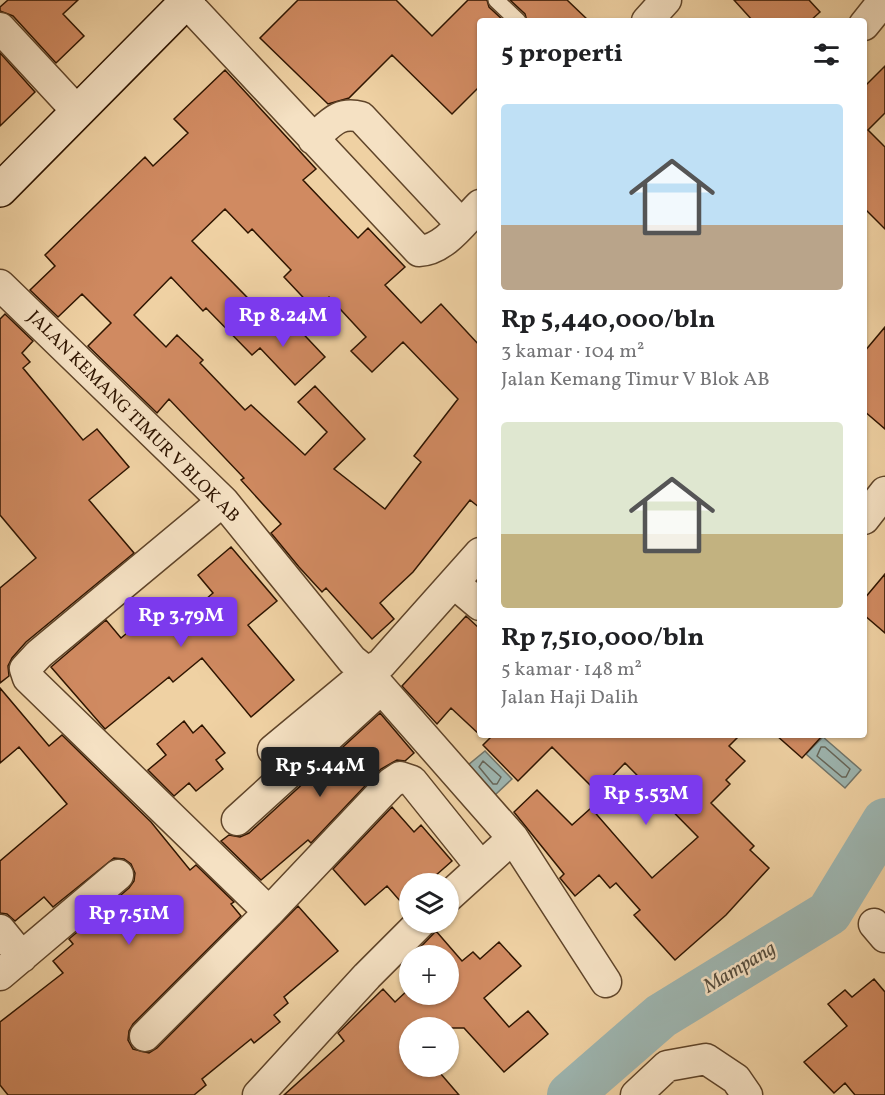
<!DOCTYPE html>
<html lang="id">
<head>
<meta charset="utf-8">
<style>
  :root { --surface:#fff; --page:#f2f2f2; --text:#202124; --muted:#757577; --accent:#7c3aed }
  body { margin:0; font-family:Vollkorn,serif; background:var(--page); color:var(--text); height:100vh; display:flex; flex-direction:column; font-size:22px; white-space:nowrap }
  * { box-sizing:border-box; margin:0 }
  p { font-size:20px; color:var(--muted) }
  .icon { flex:none; width:33px; height:33px; fill:none; stroke:currentColor; stroke-width:2; stroke-linecap:round; stroke-linejoin:round }
  .map { position:relative; flex:1; overflow:hidden }
  .details { position:absolute; left:477px; top:18px; width:390px; height:720px; display:flex; flex-direction:column; background:var(--surface); border-radius:6px; box-shadow:0 2px 4px #0004 }
  .details>* { flex:none }
  .tools { position:absolute; left:399px; top:873px; display:grid; gap:12px }
  .tools a { display:grid; place-items:center; width:60px; height:60px; border-radius:50%; background:var(--surface); box-shadow:0 2px 4px #0004; font-size:30px }
  .price { position:absolute; translate:-50% -51px; padding:0 14px; border-radius:6px; background:var(--accent); color:#fff; font-size:20px; line-height:39px; filter:drop-shadow(0 2px 3px #0008) }
  .price::after { content:''; position:absolute; left:50%; top:36px; width:18px; height:14px; margin-left:-9px; background:inherit; clip-path:polygon(0 0,100% 0,50% 100%) }
  .price.on { background:#222; color:#fff }
  ul { padding:0; list-style:none }
  li { display:grid; align-content:center; gap:12px; height:318px; padding:0 24px }
  li span { display:grid; place-items:center; height:186px; border-radius:6px; color:#555 }
  li>.icon { margin-inline-start:auto }
  span .icon { width:108px; height:108px; fill:#fffc; stroke-width:1 }
  li b { font-size:26px }
  h2 { display:flex; justify-content:space-between; align-items:center; height:72px; padding:0 24px; font-size:26px }
  .map>svg:first-child { display:block }
  .water { fill:#9db5b0; stroke:#71756a; stroke-width:1.5 }
  .lines { fill:none; stroke-linecap:round; stroke-linejoin:round }
  .shore { stroke:#666558; stroke-width:1.5 }
  .river { stroke:#9db5b0; stroke-width:46 }
  .building { fill:#d08a61; stroke:#2f1500; stroke-width:1.5; fill-rule:evenodd }
  .lane-casing { stroke:#5f4429; stroke-width:18 }
  .street-casing { stroke:#5f4429; stroke-width:33 }
  .secondary-casing { stroke:#2f1500; stroke-width:36 }
  .lane { stroke:#f5e1c3; stroke-width:15 }
  .street { stroke:#f5e1c3; stroke-width:30 }
  .secondary { stroke:#f5e1c3; stroke-width:33 }
  .labels { text-anchor:middle; dominant-baseline:central; stroke-width:5; stroke-linejoin:round; paint-order:stroke }
  .street-label { font-size:18px; fill:#2f1500; stroke:#f5e1c3 }
  .water-label { font-size:20px; font-style:italic; fill:#564d3e; stroke:#f5e1c3 }
</style>
</head>
<body>
<div class="map">
<svg width="885" height="1095" viewBox="0 0 885 1095">
  <rect width="100%" height="100%" fill="#efd1a3"/>
  <filter id="stains"><feTurbulence type="fractalNoise" baseFrequency=".00333" numOctaves="4"/><feColorMatrix values="0 0 0 0 .2 0 0 0 0 .09 0 0 0 0 .02 0 0 0 .5 -.17"/></filter>
  <radialGradient id="worn" r=".72"><stop offset=".6" stop-color="#630" stop-opacity="0"/><stop offset="1" stop-color="#630" stop-opacity=".3"/></radialGradient>
  <path class="water" d="M 823,737 L 861,770 L 845,788 L 806,754 Z
    M 485,751 L 512,779 L 495,795 L 468,765 Z"/>
  <g class="lines">
    <path class="shore" d="M 821,747 L 825,747 L 850,769 L 846,777 L 842,777 L 817,756 Z
      M 483,761 L 501,777 L 497,784 L 493,784 L 479,767 Z"/>
    <path class="river" d="M 570,1095 L 661,1016 L 829,913 L 885,821"/>
  </g>
  <path class="building" d="M 8,0 L 78,0 L 63,14 L 84,36 L 56,63 L 13,16 L 0,11 L 0,7 Z
    M 298,0 L 396,0 L 432,36 L 468,0 L 487,0 L 489,7 L 504,21 L 480,21 L 480,86 L 452,114 L 392,55 L 349,98 L 328,104 L 260,38 Z
    M 510,0 L 567,0 L 589,21 L 527,21 L 525,14 Z
    M 734,0 L 809,0 L 820,12 L 810,21 L 753,21 Z
    M 0,53 L 35,92 L 0,126 Z
    M 885,66 L 885,113 L 868,130 L 885,147 L 885,229 L 864,208 L 864,87 Z
    M 225,70 L 316,169 L 303,180 L 358,238 L 368,228 L 405,267 L 385,285 L 421,323 L 441,304 L 480,346 L 480,508 L 470,500 L 413,572 L 380,603 L 394,619 L 372,639 L 326,588 L 322,592 L 299,567 L 271,533 L 281,524 L 241,480 L 244,478 L 169,399 L 157,413 L 88,346 L 111,323 L 82,294 L 58,317 L 30,290 L 55,266 L 45,255 L 145,157 L 153,166 L 188,133 L 174,119 ZM 225,209 L 248,233 L 252,229 L 291,270 L 284,277 L 315,310 L 329,297 L 366,337 L 351,351 L 372,372 L 403,342 L 458,399 L 414,456 L 421,462 L 385,509 L 334,469 L 365,439 L 315,386 L 298,402 L 327,432 L 305,455 L 251,405 L 245,410 L 200,363 L 203,360 L 177,335 L 166,347 L 134,315 L 171,277 L 203,311 L 206,308 L 252,355 L 260,348 L 295,385 L 325,357 L 293,323 L 282,333 L 192,241 Z
    M 5,314 L 33,341 L 22,353 L 30,362 L 23,368 L 83,440 L 97,429 L 129,467 L 89,500 L 134,553 L 26,642 L 12,658 L 8,666 L 9,676 L 0,683 L 0,588 L 36,558 L 0,515 L 0,319 Z
    M 885,327 L 885,429 L 864,411 L 864,352 Z
    M 231,547 L 277,601 L 248,625 L 294,680 L 251,717 L 202,658 L 173,682 L 169,677 L 105,729 L 51,667 L 106,620 L 121,638 L 167,600 L 183,619 L 213,593 L 198,575 Z
    M 885,574 L 885,633 L 864,615 L 864,599 Z
    M 466,616 L 480,629 L 480,735 L 451,708 L 437,724 L 402,686 Z
    M 0,688 L 49,746 L 62,735 L 151,822 L 190,870 L 196,865 L 234,902 L 231,904 L 241,916 L 133,1024 L 129,1031 L 128,1040 L 133,1049 L 149,1053 L 157,1048 L 298,906 L 338,951 L 284,997 L 288,1003 L 274,1015 L 280,1022 L 254,1043 L 251,1039 L 202,1079 L 206,1085 L 194,1095 L 8,1095 L 0,1085 L 0,1022 L 63,973 L 53,961 L 73,944 L 69,939 L 129,888 L 134,881 L 135,873 L 131,864 L 124,859 L 114,858 L 53,907 L 44,897 L 15,921 L 7,914 L 0,913 L 0,861 L 67,804 L 19,747 L 0,763 Z
    M 380,713 L 414,753 L 405,761 L 397,760 L 381,769 L 311,843 L 308,840 L 261,880 L 221,841 L 229,835 L 240,837 L 249,833 Z
    M 184,721 L 193,733 L 202,725 L 225,753 L 216,760 L 223,769 L 196,791 L 189,783 L 174,796 L 148,770 L 166,755 L 157,744 Z
    M 493,735 L 740,735 L 729,746 L 745,761 L 726,780 L 730,784 L 711,803 L 754,846 L 750,850 L 769,868 L 726,915 L 675,960 L 634,915 L 640,910 L 616,883 L 610,888 L 599,875 L 575,896 L 560,878 L 564,874 L 514,812 L 537,790 L 572,825 L 591,808 L 652,878 L 698,837 L 625,763 L 597,792 L 552,747 L 518,781 L 483,745 Z
    M 776,735 L 823,735 L 802,758 Z
    M 392,807 L 414,832 L 421,825 L 452,861 L 426,884 L 410,884 L 408,910 L 387,886 L 365,905 L 333,869 Z
    M 436,931 L 462,961 L 473,952 L 480,959 L 499,942 L 521,966 L 484,998 L 509,1027 L 528,1011 L 548,1034 L 504,1072 L 464,1028 L 410,1028 L 410,1066 L 434,1066 L 459,1095 L 284,1095 L 344,1041 L 338,1033 L 383,989 L 395,1002 L 409,989 L 410,994 L 448,994 L 448,956 L 412,956 Z
    M 874,979 L 885,992 L 885,1095 L 855,1095 L 845,1083 L 834,1093 L 804,1062 L 847,1026 L 828,1004 L 845,990 L 852,997 Z"/>
  <g class="lines">
    <g class="lane-casing">
      <path id="lane" d="M 496,0 L 518,21"/>
    </g>
    <g class="street-casing">
      <path id="street" d="M 186,2 L 419,251 C 444,250 463,222 480,205
        M 647,21 L 666,0
        M 864,25 L 884,0
        M 0,28 L 77,111
        M 313,139 C 330,124 338,111 361,117 L 461,224
        M 0,285 L 223,501 L 352,660 L 367,672 L 381,664 L 480,553
        M 223,501 L 39,654 L 25,669 L 28,678 L 269,912
        M 864,519 L 885,492
        M 455,584 L 480,605
        M 273,750 L 367,672 L 513,838 L 606,982
        M 237,820 L 381,689
        M 448,897 L 513,838
        M 874,924 L 885,937
        M 0,930 L 22,957
        M 0,975 L 118,875
        M 145,1036 L 269,912 L 391,783 L 400,777 L 412,781 L 473,857
        M 258,1095 L 367,976 L 421,922
        M 636,1095 L 667,1066 L 706,1059 L 736,1079 L 747,1095"/>
    </g>
    <g class="secondary-casing">
      <path id="secondary" d="M 0,190 L 188,0"/>
    </g>
    <use href="#lane" class="lane"/>
    <use href="#street" class="street"/>
    <use href="#secondary" class="secondary"/>
  </g>
  <g class="labels">
    <g class="street-label">
      <text transform="translate(133 417) rotate(45)">JALAN KEMANG TIMUR V BLOK AB</text>
    </g>
    <g class="water-label">
      <text transform="translate(740 968) rotate(-31)">Mampang</text>
    </g>
  </g>
  <rect width="100%" height="100%" filter="url(#stains)"/>
  <rect width="100%" height="100%" fill="url(#worn)"/>
</svg>
<div class="tools">
<a><svg class="icon" aria-label="layers" viewBox="0 0 24 24"><path d="M12 4l9 5-9 5-9-5zM3 14l9 5 9-5"/></svg></a>
<a>+</a>
<a>−</a>
</div>
<b class="price" style="left:283px;top:348px">Rp 8.24M</b>
<b class="price" style="left:181px;top:648px">Rp 3.79M</b>
<b class="price on" style="left:320px;top:798px">Rp 5.44M</b>
<b class="price" style="left:646px;top:826px">Rp 5.53M</b>
<b class="price" style="left:129px;top:946px">Rp 7.51M</b>
<section class="details">
<h2>5 properti<svg class="icon" aria-label="filters" viewBox="0 0 24 24"><path d="M4 7h16M4 17h16"/><circle cx="9" cy="7" r="2"/><circle cx="15" cy="17" r="2"/></svg></h2>
<ul>
<li><span style="background:linear-gradient(#bfe0f5 65%,#b9a48a 0)"><svg class="icon" aria-label="home" viewBox="0 0 24 24"><path d="M3 11l9-7 9 7M6 9v11h12V9"/></svg></span><div><b>Rp 5,440,000/bln</b><p>3 kamar · 104 m²</p><p>Jalan Kemang Timur V Blok AB</p></div></li>
<li><span style="background:linear-gradient(#dfe7d0 60%,#c2b280 0)"><svg class="icon" aria-label="home" viewBox="0 0 24 24"><path d="M3 11l9-7 9 7M6 9v11h12V9"/></svg></span><div><b>Rp 7,510,000/bln</b><p>5 kamar · 148 m²</p><p>Jalan Haji Dalih</p></div></li>
</ul>
</section>
</div>
</body>
</html>
